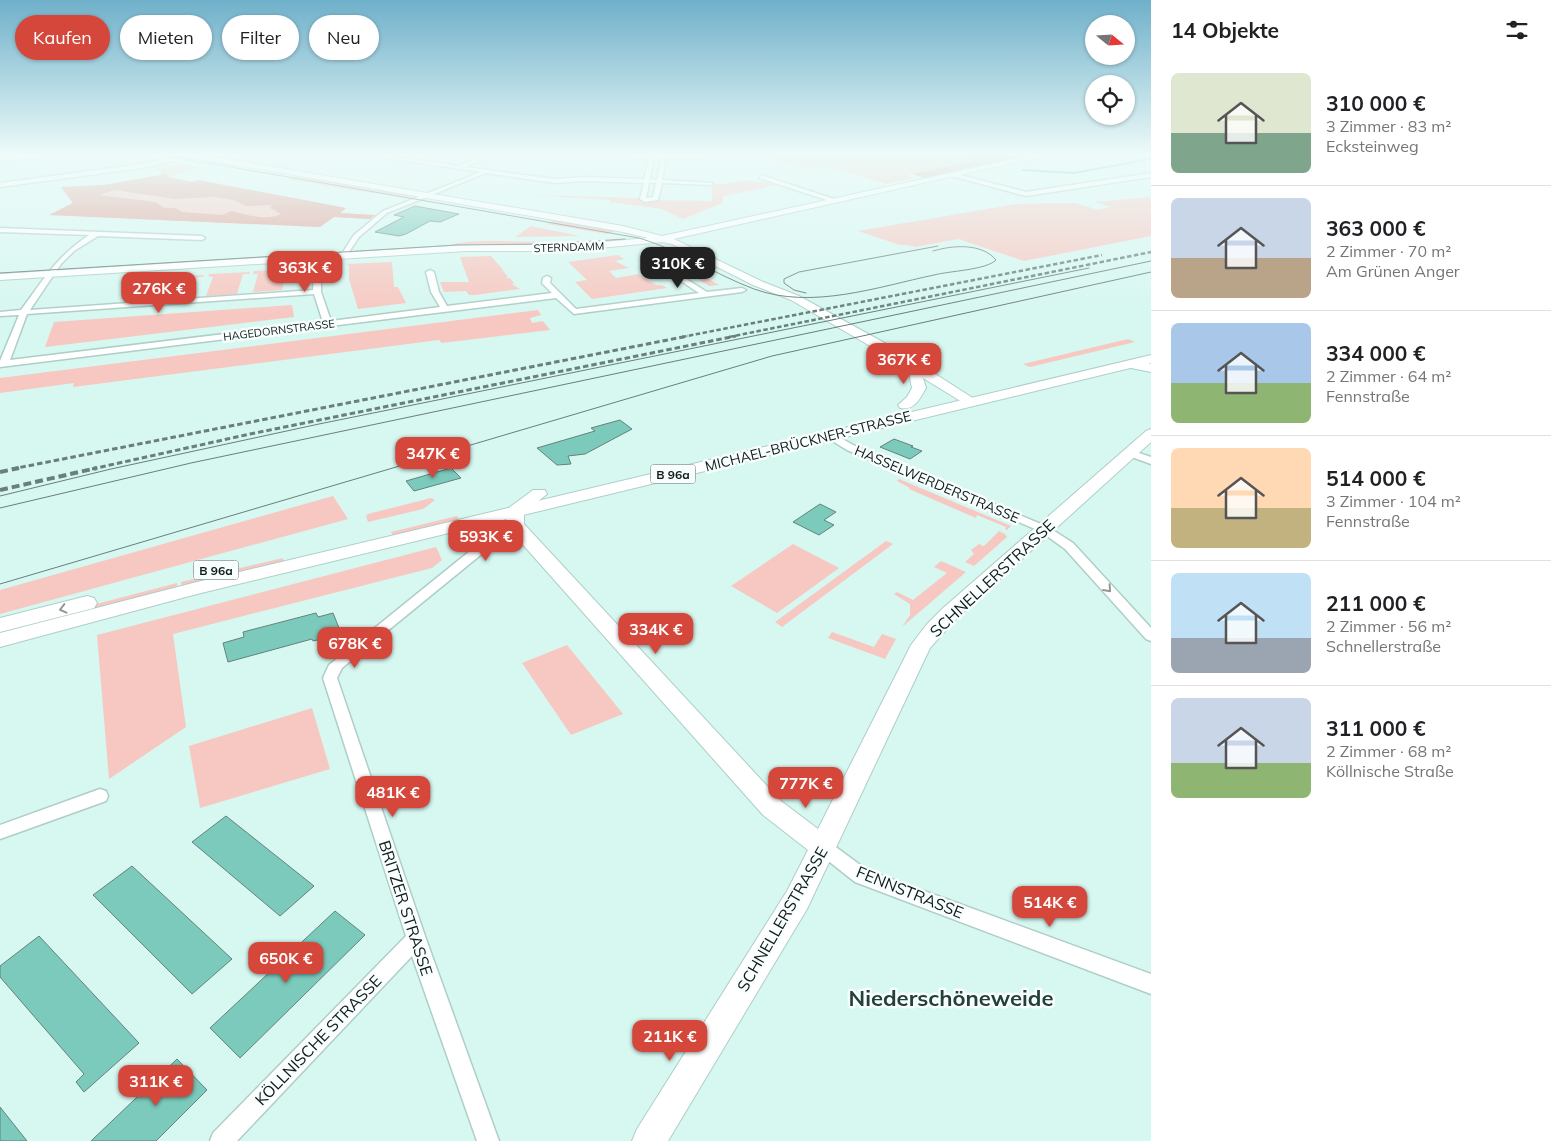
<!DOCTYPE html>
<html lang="de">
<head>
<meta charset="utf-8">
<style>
  :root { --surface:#fff; --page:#f6f6f6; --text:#202124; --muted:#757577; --line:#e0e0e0; --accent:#d5473b }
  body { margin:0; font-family:Mulish,sans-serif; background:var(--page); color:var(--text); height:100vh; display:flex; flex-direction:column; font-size:19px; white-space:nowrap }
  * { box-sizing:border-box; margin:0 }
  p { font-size:16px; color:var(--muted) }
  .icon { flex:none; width:28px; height:28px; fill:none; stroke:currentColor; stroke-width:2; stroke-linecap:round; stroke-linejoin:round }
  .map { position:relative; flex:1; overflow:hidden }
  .sheet { display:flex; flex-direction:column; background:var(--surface); width:400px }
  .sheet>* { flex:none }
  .guide { position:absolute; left:15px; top:15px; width:475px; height:45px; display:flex; gap:10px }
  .needle { width:32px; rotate:108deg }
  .fabs { position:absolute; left:1085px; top:15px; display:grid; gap:10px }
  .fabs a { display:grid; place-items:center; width:50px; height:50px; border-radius:50%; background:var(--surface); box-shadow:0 1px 4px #0004; font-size:25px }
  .price { position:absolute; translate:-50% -42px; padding:0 11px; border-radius:10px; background:var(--accent); color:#fff; font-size:16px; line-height:32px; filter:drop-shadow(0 1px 2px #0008) }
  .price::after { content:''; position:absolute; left:50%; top:30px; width:15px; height:11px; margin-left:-8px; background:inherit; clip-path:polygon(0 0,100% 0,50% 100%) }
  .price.selected { background:#222; color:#fff }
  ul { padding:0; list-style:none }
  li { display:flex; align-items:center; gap:15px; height:125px; padding:0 20px }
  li+li { border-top:1px solid var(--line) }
  li span { display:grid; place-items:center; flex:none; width:140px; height:100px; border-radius:8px; color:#555 }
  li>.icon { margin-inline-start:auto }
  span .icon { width:60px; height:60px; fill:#fffc; stroke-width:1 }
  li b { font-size:21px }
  h2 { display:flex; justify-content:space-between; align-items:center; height:60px; padding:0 20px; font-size:21px }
  .chip { padding:0 18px; border-radius:22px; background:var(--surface); box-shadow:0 1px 4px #0004; font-size:18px; line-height:45px }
  .chip.selected { background:var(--accent); color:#fff }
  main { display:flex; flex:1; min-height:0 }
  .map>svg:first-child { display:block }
  .green { fill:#f7c8c1 }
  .forest { fill:#e09e94; fill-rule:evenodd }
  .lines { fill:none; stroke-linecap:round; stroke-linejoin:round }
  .stream { stroke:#5bab9d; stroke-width:2 }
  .building { fill:#7bcabc; stroke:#65827c }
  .street-casing { stroke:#aecec7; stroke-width:3 }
  .secondary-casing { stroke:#aecec7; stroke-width:2 }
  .primary-casing { stroke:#aecec7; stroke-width:2 }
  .street { fill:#fff; fill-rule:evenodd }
  .secondary { fill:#fff; fill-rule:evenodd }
  .primary { fill:#fff; fill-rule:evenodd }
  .tram { stroke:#6a7e7a; stroke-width:1 }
  .rail-far2 { stroke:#6a7e7a; stroke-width:2.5; stroke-dasharray:4.5 2.5; stroke-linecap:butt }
  .rail-far1 { stroke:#6a7e7a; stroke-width:3; stroke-dasharray:5.5 3; stroke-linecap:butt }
  .rail { stroke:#6a7e7a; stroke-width:4; stroke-dasharray:8 4; stroke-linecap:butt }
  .oneway { stroke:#939897 }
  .labels { text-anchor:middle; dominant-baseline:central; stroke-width:5; stroke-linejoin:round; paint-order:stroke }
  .far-street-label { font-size:11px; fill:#0f1a18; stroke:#f8fefd }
  .shield { fill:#f8fefd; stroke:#555e5d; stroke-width:1 }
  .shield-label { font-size:12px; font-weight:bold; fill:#0f1a18 }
  .street-label { font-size:14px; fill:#0f1a18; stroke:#f8fefd }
  .near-street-label { font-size:16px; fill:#0f1a18; stroke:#f8fefd }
  .near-district-label { font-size:22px; font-weight:bold; fill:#24403b; stroke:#f8fefd }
</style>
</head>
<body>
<main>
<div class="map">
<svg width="1151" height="1141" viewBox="0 0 1151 1141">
  <rect width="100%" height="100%" fill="#d7f7f1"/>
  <path class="green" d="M 769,154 L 938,154 L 979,160 L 905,175 L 914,178 L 887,184 L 824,166 L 807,169 L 766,157 Z
    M 176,164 L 197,168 L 169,177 L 192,182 L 198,180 L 346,208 L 340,213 L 375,215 L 370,219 L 334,217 L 320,227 L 49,215 L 73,203 L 61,187 L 104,185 L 160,175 L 161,172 L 155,167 Z
    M 300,175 L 350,185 L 416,194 L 407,198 L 313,184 L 317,183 L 304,183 L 308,182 L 296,181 L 300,181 L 288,180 Z
    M 747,180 C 758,183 767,182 777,185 L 723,196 L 723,203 L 683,219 L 662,209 L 610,202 L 610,200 L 529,195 L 641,198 L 644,200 L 712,201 L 712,184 L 724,184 Z
    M 1151,197 L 1151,236 L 1024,261 L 958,239 L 915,247 L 908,245 L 900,245 L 858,231 L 1017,204 L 1075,203 L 1098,210 L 1111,207 L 1095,202 Z
    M 558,218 L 634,232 L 615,231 L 607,234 L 547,224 Z
    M 531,226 L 580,236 L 515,237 Z
    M 595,240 L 599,241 L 599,243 L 581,246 L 444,247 C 465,237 525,243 552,242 C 566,242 581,241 595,240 Z
    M 658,254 L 680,263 L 719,285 L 709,286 Z
    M 618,255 L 624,259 L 615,261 L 629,268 L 609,271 L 616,278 L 638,274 L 656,285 L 662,285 L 667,288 L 592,299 L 575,282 L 587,280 L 568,262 Z
    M 491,256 L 504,271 L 502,272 L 504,272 L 508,277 L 506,277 L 507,278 L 510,278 L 514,283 L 512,284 L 520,289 L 474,295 L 469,295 L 466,291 L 444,292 L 440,282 L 469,282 L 460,257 Z
    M 392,262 L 394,287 L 398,287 L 406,303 L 358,309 L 349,279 L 349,266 L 347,264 Z
    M 294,269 L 293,271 L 286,272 L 282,290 L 253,292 L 258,274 L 253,274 L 254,271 Z
    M 250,272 L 249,274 L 243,274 L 237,294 L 206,296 L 213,277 L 208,276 L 209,274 Z
    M 204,275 L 203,277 L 196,277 L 188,297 L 158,299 L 167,279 L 161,279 L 162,277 Z
    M 292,305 L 294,317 L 45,347 L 54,322 Z
    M 538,310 L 541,315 L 530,318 L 532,323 L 543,321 L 550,330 L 442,343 L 439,340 L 73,387 L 74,383 L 0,393 L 0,378 Z
    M 1128,339 L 1135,342 L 1030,367 L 1023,364 Z
    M 899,479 L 1011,526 L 1007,530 L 1005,529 L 1006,527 L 977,515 L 976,518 L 909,489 L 910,488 L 897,481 Z
    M 333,496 L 348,519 L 0,614 L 0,590 Z
    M 431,498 L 435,500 L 423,509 L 368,522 L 366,516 L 368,514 Z
    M 457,516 L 460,521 L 394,537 L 391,532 Z
    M 999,531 L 1005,534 L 1007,537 L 974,566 L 965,562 L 974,554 L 971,550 L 979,544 L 984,546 Z
    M 886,541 L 893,544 L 782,627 L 775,622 Z
    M 793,544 L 839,568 L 777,613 L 731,586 Z
    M 436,547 L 442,560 L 432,568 L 173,634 L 186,727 L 109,779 L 97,635 Z
    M 283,558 L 284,563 L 182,588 L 181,582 Z
    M 941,561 L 966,572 L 902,627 L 910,615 L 910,604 L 894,594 L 897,592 L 913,600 L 947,573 L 934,567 Z
    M 177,583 L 177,589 L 0,636 L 0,629 Z
    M 832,632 L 874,647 L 882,634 L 896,639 L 885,659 L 828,638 Z
    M 567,645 L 623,714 L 571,735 L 522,663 Z
    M 312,708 L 330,769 L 200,808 L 189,746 Z"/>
  <path class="forest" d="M 938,154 L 999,154 L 1016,158 L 924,178 L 912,174 L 977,160 Z
    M 166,174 L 168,177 L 192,182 L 198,180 L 346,208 L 340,213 L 375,215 L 370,219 L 334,217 L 320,227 L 49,215 L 73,203 L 61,187 L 104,185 ZM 114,190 L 175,199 L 215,197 L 234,200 L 246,206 L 272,205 L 270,208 L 281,214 C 267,221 246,215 231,211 L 222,215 L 182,212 L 175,208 L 165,208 L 155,202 L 100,195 Z"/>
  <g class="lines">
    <path class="stream" d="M 1023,170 L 1074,173 L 1151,159"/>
  </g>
  <path class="building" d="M 415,206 L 459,214 L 440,222 L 430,221 L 406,234 L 399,236 L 375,232 L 404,217 L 394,215 Z
    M 620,420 L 632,429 L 585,454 L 568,456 L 571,464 L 557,465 L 537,448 L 595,431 L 591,428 Z
    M 894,439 L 913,446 L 911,447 L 922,451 L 910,459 L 880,447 Z
    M 451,468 L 461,478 L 414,491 L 406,481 Z
    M 820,504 L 836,512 L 824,520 L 834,525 L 819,535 L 793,522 Z
    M 316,613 L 318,617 L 333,613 L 339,628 L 324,632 L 326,638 L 313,641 L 312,639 L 228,662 L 223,643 L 244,637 L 243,632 Z
    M 226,816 L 314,886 L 280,916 L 192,842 Z
    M 132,866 L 232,959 L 192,994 L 93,895 Z
    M 335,911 L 365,935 L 240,1058 L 210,1028 Z
    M 39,936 L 139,1043 L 84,1092 L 76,1082 L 84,1074 L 0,977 L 0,966 Z
    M 177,1059 L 207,1090 L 156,1141 L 91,1141 Z
    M 0,1107 L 27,1141 L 0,1141 Z"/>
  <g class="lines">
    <g class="street-casing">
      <path id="street" d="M 362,154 L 375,154 L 458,166 L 490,154 L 497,154 L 465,167 L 555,179 L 584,177 L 644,179 L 649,158 L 585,154 L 703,156 L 705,159 L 666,158 L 662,180 L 713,183 L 710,185 L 662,183 L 658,200 L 645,202 L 640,199 L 644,183 L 584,181 L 555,183 L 486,173 L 387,213 L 359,237 L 347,255 L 333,257 L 333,255 L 343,252 L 354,235 L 383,211 L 481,172 ZM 654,158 L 661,158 L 657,180 L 650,179 ZM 649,183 L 656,183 L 653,197 L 646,198 Z
        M 1020,154 L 1038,157 L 1035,159 Z
        M 173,157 L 175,160 L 142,168 L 0,187 L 0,183 L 142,164 Z
        M 953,173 L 1026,192 L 1151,173 L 1151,177 L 1026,196 L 951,176 Z
        M 761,175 L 837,200 L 838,201 L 833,202 L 759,178 Z
        M 0,228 L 202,236 L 205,238 L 202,240 L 98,236 L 74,251 L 61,264 L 30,310 L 313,290 L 315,257 L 318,255 L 321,257 L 321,292 L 331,321 L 440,307 L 431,292 L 426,272 L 430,270 L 434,272 L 439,292 L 447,306 L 552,293 L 542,283 L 543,278 L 547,276 L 551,278 L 550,283 L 576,309 L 699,293 L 649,260 L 648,259 L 651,257 L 707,292 L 742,288 L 746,290 L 742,292 L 574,314 L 556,298 L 0,367 L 0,361 L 19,315 L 0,316 L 0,312 L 21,310 C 44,279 56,257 89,235 L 0,232 ZM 314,294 L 323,322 L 10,360 L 27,314 Z
        M 830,432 L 855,446 L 1048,527 L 1073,543 L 1151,628 L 1151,641 L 1146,639 L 1065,549 L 1040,531 L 847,450 L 826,437 L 825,435 Z
        M 1130,450 L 1151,457 L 1151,464 L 1126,455 L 1125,453 L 1126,451 Z
        M 522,529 L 528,533 L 526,536 L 494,544 L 342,668 L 337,678 L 426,939 L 499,1141 L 477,1141 L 412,956 L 237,1141 L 210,1141 L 213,1133 L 406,936 L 323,678 L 329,665 L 486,538 Z
        M 100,789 L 106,791 L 108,796 L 106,801 L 0,839 L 0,825 Z
        M 823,840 L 829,842 L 867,870 L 1151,974 L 1151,994 L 855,882 L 817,852 L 814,847 L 817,842 Z"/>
    </g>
    <g class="secondary-casing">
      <path id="secondary" d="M 25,154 L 50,154 L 46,156 L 0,161 L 0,157 Z
        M 142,154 L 157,154 L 201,165 L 197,167 Z
        M 180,154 L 197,154 L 623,226 L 662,236 L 1038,154 L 1053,154 L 674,239 L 761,281 L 799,296 L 901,352 L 979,402 L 977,405 L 967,405 L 923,378 L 926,388 C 920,399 914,411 900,408 L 898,405 L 907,397 L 912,388 L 908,368 L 791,300 L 753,285 L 672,244 L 662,242 L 568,251 L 466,251 L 0,280 L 0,274 L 466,245 L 568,245 L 648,238 L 623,232 L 184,156 Z
        M 1131,360 L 1151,364 L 1151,372 L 1126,367 L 1124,364 Z
        M 1151,429 L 1151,442 L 956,619 L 930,648 L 807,909 L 668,1141 L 632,1141 L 637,1129 L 787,891 L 808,850 L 763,815 L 509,529 C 505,523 506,513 510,507 L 533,490 L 545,490 L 547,494 L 524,513 L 524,524 L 781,801 L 818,829 L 911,645 L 927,624 L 942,609 L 1146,431 Z"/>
    </g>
    <g class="primary-casing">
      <path id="primary" d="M 1151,355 L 1151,363 L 197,594 L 0,647 L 0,633 L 193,583 Z
        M 87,596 L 94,598 L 97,603 L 94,608 L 0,632 L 0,618 Z"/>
    </g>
    <use href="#street" class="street"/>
    <use href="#secondary" class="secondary"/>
    <use href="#primary" class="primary"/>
    <path class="tram" d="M 156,154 L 639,238 C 680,250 714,274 754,289 C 812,310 877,287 934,275 C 949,271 986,270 996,260 C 982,243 953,245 933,251
      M 0,273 L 457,245 L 551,244 L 625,239
      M 806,293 L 794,290 L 784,283 L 784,279 L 799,272 L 938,246
      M 0,496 L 111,469 L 319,424 L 1089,268
      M 0,508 L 191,463 L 1151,261
      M 0,584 L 772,356 L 1151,272"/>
    <path class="rail-far2" d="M 682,337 L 1102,255
      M 729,337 L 1151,252"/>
    <path class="rail-far1" d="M 12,469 L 688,336
      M 92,469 L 250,434 L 736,336"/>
    <path class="rail" d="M 0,472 L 19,468
      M 0,490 L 97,468"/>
  </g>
  <defs><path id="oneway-chevron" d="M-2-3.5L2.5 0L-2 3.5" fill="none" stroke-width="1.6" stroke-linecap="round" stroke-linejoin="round" transform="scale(1.25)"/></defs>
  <g class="oneway">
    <use href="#oneway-chevron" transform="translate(1108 589) rotate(48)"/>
    <use href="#oneway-chevron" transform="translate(63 609) rotate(166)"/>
  </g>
  <linearGradient id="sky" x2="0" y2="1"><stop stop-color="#6fb0ca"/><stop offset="0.49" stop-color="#edfbf9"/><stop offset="1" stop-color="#edfbf9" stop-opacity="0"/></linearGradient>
  <rect width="1151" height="314" fill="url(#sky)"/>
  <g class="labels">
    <g class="far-street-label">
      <text transform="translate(569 247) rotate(-2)">STERNDAMM</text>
      <text transform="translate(279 330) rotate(-7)">HAGEDORNSTRASSE</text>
    </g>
    <g class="shield">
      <rect x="650.5" y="464.5" width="45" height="19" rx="4"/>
      <rect x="193.5" y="560.5" width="45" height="19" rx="4"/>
    </g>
    <g class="shield-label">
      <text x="673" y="474">B 96a</text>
      <text x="216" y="570">B 96a</text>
    </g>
    <g class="street-label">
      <text transform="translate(808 441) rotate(-14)">MICHAEL-BRÜCKNER-STRASSE</text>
      <text transform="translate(937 484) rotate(23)">HASSELWERDERSTRASSE</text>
    </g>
    <g class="near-street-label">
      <text transform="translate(992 578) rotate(-43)">SCHNELLERSTRASSE</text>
      <text transform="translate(910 892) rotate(22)">FENNSTRASSE</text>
      <text transform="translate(406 908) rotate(72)">BRITZER STRASSE</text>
      <text transform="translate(782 919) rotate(-60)">SCHNELLERSTRASSE</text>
      <text transform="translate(318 1040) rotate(-46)">KÖLLNISCHE STRASSE</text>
    </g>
    <g class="near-district-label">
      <text x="951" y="998">Niederschöneweide</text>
    </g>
  </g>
</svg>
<div class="fabs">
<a><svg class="needle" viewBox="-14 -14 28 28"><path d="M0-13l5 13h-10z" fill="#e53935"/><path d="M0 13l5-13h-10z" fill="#757577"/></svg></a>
<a><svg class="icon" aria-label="locate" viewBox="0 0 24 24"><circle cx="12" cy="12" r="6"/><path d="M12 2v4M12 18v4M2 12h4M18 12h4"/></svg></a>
</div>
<b class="price selected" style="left:678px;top:289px">310K €</b>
<b class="price" style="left:305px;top:293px">363K €</b>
<b class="price" style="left:159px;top:314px">276K €</b>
<b class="price" style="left:904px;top:385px">367K €</b>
<b class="price" style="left:433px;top:479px">347K €</b>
<b class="price" style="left:486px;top:562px">593K €</b>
<b class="price" style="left:656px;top:655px">334K €</b>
<b class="price" style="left:355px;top:669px">678K €</b>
<b class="price" style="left:806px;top:809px">777K €</b>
<b class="price" style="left:393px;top:818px">481K €</b>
<b class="price" style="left:1050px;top:928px">514K €</b>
<b class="price" style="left:286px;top:984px">650K €</b>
<b class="price" style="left:670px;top:1062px">211K €</b>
<b class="price" style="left:156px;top:1107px">311K €</b>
<div class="guide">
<a class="chip selected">Kaufen</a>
<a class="chip">Mieten</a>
<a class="chip">Filter</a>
<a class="chip">Neu</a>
</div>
</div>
<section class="sheet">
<h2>14 Objekte<svg class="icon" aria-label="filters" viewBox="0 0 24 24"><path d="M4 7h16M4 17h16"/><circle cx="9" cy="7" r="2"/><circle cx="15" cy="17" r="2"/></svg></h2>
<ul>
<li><span style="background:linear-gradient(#dfe7d0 60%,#7fa58c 0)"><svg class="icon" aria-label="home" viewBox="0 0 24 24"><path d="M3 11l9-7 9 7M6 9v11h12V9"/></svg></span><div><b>310 000 €</b><p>3 Zimmer · 83 m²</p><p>Ecksteinweg</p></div></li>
<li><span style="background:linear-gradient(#c9d6e8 60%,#b9a48a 0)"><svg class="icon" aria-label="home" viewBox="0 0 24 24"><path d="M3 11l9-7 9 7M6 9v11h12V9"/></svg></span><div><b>363 000 €</b><p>2 Zimmer · 70 m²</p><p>Am Grünen Anger</p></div></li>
<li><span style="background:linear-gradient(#a9c7e8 60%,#8fb573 0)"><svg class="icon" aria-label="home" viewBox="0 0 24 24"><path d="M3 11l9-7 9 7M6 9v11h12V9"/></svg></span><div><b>334 000 €</b><p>2 Zimmer · 64 m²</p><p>Fennstraße</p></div></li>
<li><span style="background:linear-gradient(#ffd9b3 60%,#c2b280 0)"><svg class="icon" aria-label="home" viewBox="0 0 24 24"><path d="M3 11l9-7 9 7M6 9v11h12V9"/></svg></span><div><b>514 000 €</b><p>3 Zimmer · 104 m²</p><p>Fennstraße</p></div></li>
<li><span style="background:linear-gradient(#bfe0f5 65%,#9aa5b1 0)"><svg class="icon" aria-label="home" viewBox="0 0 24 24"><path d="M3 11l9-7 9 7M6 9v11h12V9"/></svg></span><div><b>211 000 €</b><p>2 Zimmer · 56 m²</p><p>Schnellerstraße</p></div></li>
<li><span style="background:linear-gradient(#c9d6e8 65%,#8fb573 0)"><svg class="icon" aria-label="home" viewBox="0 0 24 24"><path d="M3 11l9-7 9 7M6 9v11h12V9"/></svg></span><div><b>311 000 €</b><p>2 Zimmer · 68 m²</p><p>Köllnische Straße</p></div></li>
</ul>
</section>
</main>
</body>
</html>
